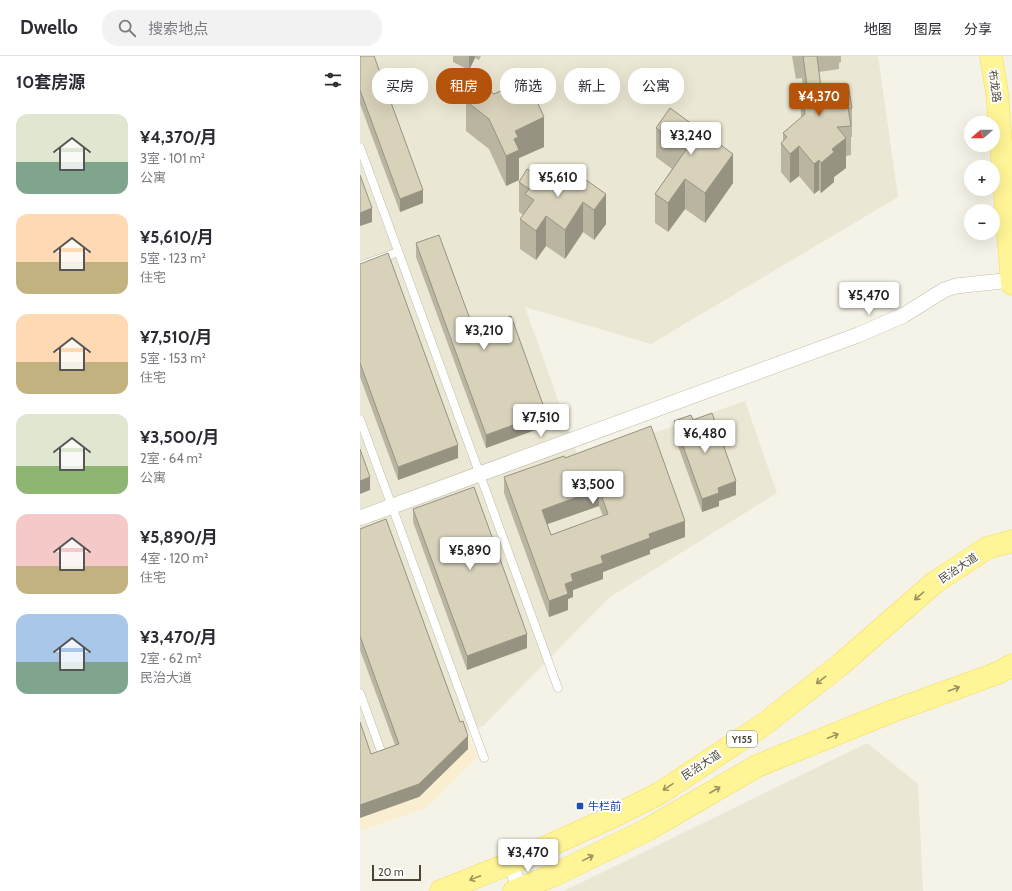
<!DOCTYPE html>
<html lang="zh">
<head>
<meta charset="utf-8">
<style>
  :root { --surface:#fff; --page:#f2f2f3; --text:#2b2b33; --muted:#7c7c81; --line:#e1e1e2; --accent:#b45309 }
  body { margin:0; font-family:Cabin,"Noto Sans SC",sans-serif; background:var(--page); color:var(--text); height:100vh; display:flex; flex-direction:column; font-size:15px; white-space:nowrap }
  * { box-sizing:border-box; margin:0 }
  p { font-size:13px; color:var(--muted) }
  .icon { flex:none; width:22px; height:22px; fill:none; stroke:currentColor; stroke-width:2; stroke-linecap:round; stroke-linejoin:round }
  .map { position:relative; flex:1; overflow:hidden }
  .sheet { display:flex; flex-direction:column; background:var(--surface); width:360px }
  .sheet>* { flex:none }
  .guide { position:absolute; left:12px; top:12px; width:380px; height:36px; display:flex; gap:8px }
  .needle { width:26px; rotate:250deg }
  .buttons { position:absolute; left:604px; top:60px; display:grid; gap:8px }
  .buttons a { display:grid; place-items:center; width:36px; height:36px; border-radius:50%; background:var(--surface); box-shadow:0 4px 16px #0002; font-size:20px }
  .scale { position:absolute; left:12px; bottom:10px; width:49px; box-sizing:border-box; padding-left:4px; border:2px solid #494535; border-top:0; font-size:11px; line-height:14px; white-space:nowrap; color:#494535; -webkit-text-stroke:3px #fff; paint-order:stroke }
  .price { position:absolute; translate:-50% -34px; padding:0 9px; border-radius:4px; background:#fff; color:#222; font-size:13px; line-height:26px; filter:drop-shadow(0 1px 2px #0008) }
  .price::after { content:''; position:absolute; left:50%; top:24px; width:12px; height:9px; margin-left:-6px; background:inherit; clip-path:polygon(0 0,100% 0,50% 100%) }
  .price.selected { background:var(--accent); color:#fff }
  ul { padding:0; list-style:none }
  li { display:flex; align-items:center; gap:12px; height:100px; padding:0 16px }
  li span { display:grid; place-items:center; flex:none; width:112px; height:80px; border-radius:12px; color:#555 }
  li>.icon { margin-inline-start:auto }
  span .icon { width:48px; height:48px; fill:#fffc; stroke-width:1 }
  li b { font-size:17px }
  h2 { display:flex; justify-content:space-between; align-items:center; height:48px; padding:0 16px; font-size:17px }
  .pill { padding:0 14px; border-radius:16px; background:var(--surface); box-shadow:0 4px 16px #0002; font-size:14px; line-height:36px }
  .pill.selected { background:var(--accent); color:#fff }
  header { display:flex; align-items:center; gap:24px; box-sizing:border-box; height:56px; padding:0 20px; background:var(--surface); border-bottom:1px solid var(--line) }
  header strong { font-size:19px }
  nav { display:flex; gap:22px; margin-inline-start:auto; font-size:14px }
  .search { width:280px; height:36px; background:var(--page); display:flex; align-items:center; gap:10px; box-sizing:border-box; padding:0 14px; border-radius:16px; color:var(--muted); font-size:15px }
  main { display:flex; flex:1; min-height:0 }
  .map>svg:first-child { display:block }
  .residential { fill:#eae7d4 }
  .commercial { fill:#f9efd0 }
  .lines { fill:none; stroke-linecap:round; stroke-linejoin:round }
  .lane-casing { stroke:#c2bea8; stroke-width:9 }
  .street-casing { stroke:#c2bea8; stroke-width:16 }
  .primary-casing { stroke:#f1df59; stroke-width:23 }
  .lane { stroke:#fff; stroke-width:8 }
  .street { stroke:#fff; stroke-width:15 }
  .primary { stroke:#fff496; stroke-width:22 }
  .wall { fill:#bab5a1; fill-rule:evenodd }
  .shaded-wall { fill:#979383 }
  .building { fill:#d8d2bb; stroke:#979383; fill-rule:evenodd }
  .oneway { stroke:#9b9461 }
  .transit-dot { fill:#1a4fb4; stroke:#fff; stroke-width:1.5 }
  .labels { text-anchor:middle; dominant-baseline:central; stroke-width:4; stroke-linejoin:round; paint-order:stroke }
  .shield { fill:#fff; stroke:#807d72; stroke-width:1 }
  .shield-label { font-size:10px; font-weight:bold; fill:#494535 }
  .street-label { font-size:11px; fill:#494535; stroke:#fff }
  .transit-label { font-size:11px; fill:#164399; stroke:#fff; text-anchor:start }
</style>
</head>
<body>
<header>
<strong>Dwello</strong>
<div class="search"><svg class="icon" aria-label="search" viewBox="0 0 24 24"><circle cx="10" cy="10" r="6"/><path d="M15 15l6 6"/></svg>搜索地点</div>
<nav><a>地图</a><a>图层</a><a>分享</a></nav>
</header>
<main>
<section class="sheet">
<h2>10套房源<svg class="icon" aria-label="filters" viewBox="0 0 24 24"><path d="M4 7h16M4 17h16"/><circle cx="9" cy="7" r="2"/><circle cx="15" cy="17" r="2"/></svg></h2>
<ul>
<li><span style="background:linear-gradient(#dfe7d0 60%,#7fa58c 0)"><svg class="icon" aria-label="home" viewBox="0 0 24 24"><path d="M3 11l9-7 9 7M6 9v11h12V9"/></svg></span><div><b>¥4,370/月</b><p>3室 · 101 m²</p><p>公寓</p></div></li>
<li><span style="background:linear-gradient(#ffd9b3 60%,#c2b280 0)"><svg class="icon" aria-label="home" viewBox="0 0 24 24"><path d="M3 11l9-7 9 7M6 9v11h12V9"/></svg></span><div><b>¥5,610/月</b><p>5室 · 123 m²</p><p>住宅</p></div></li>
<li><span style="background:linear-gradient(#ffd9b3 60%,#c2b280 0)"><svg class="icon" aria-label="home" viewBox="0 0 24 24"><path d="M3 11l9-7 9 7M6 9v11h12V9"/></svg></span><div><b>¥7,510/月</b><p>5室 · 153 m²</p><p>住宅</p></div></li>
<li><span style="background:linear-gradient(#dfe7d0 65%,#8fb573 0)"><svg class="icon" aria-label="home" viewBox="0 0 24 24"><path d="M3 11l9-7 9 7M6 9v11h12V9"/></svg></span><div><b>¥3,500/月</b><p>2室 · 64 m²</p><p>公寓</p></div></li>
<li><span style="background:linear-gradient(#f6c9c9 65%,#c2b280 0)"><svg class="icon" aria-label="home" viewBox="0 0 24 24"><path d="M3 11l9-7 9 7M6 9v11h12V9"/></svg></span><div><b>¥5,890/月</b><p>4室 · 120 m²</p><p>住宅</p></div></li>
<li><span style="background:linear-gradient(#a9c7e8 60%,#7fa58c 0)"><svg class="icon" aria-label="home" viewBox="0 0 24 24"><path d="M3 11l9-7 9 7M6 9v11h12V9"/></svg></span><div><b>¥3,470/月</b><p>2室 · 62 m²</p><p>民治大道</p></div></li>
</ul>
</section>
<div class="map">
<svg width="652" height="835" viewBox="0 0 652 835">
  <rect width="100%" height="100%" fill="#f5f3e7"/>
  <path class="residential" d="M 0,0 L 518,0 L 538,141 L 291,288 L 165,251 L 219,403 L 385,345 L 417,437 L 250,541 L 123,670 L 0,713 Z
    M 507,687 L 558,728 L 563,835 L 204,835 Z"/>
  <path class="commercial" d="M 107,675 L 117,702 L 66,752 L 0,775 L 0,713 Z"/>
  <g class="lines">
    <g class="lane-casing">
      <path id="lane" d="M 0,91 L 198,632
        M 0,210 L 38,196
        M 0,363 L 124,702
        M 0,637 L 21,695"/>
    </g>
    <g class="street-casing">
      <path id="street" d="M 0,462 L 498,279 L 544,259 L 584,234 L 596,230 L 652,224
        M 151,807 L 160,835"/>
    </g>
    <g class="primary-casing">
      <path id="primary" d="M 631,0 L 637,36 L 652,228
        M 81,835 L 151,807 L 250,762 L 300,737 L 403,669 L 480,609 L 574,527 L 627,492 L 652,485
        M 154,835 L 194,819 L 287,774 L 397,710 L 533,655 L 638,617 L 652,609"/>
    </g>
    <use href="#lane" class="lane"/>
    <use href="#street" class="street"/>
    <use href="#primary" class="primary"/>
  </g>
  <path class="wall" d="M 0,0 L 63,147 L 40,156 L 0,48 Z
    M 93,0 L 121,0 L 119,4 L 115,2 L 109,14 L 93,6 Z
    M 432,0 L 481,0 L 481,6 L 479,7 L 479,13 L 459,16 L 461,32 L 486,35 L 492,52 L 492,81 L 491,81 L 491,99 L 486,100 L 486,112 L 474,121 L 474,126 L 461,137 L 459,134 L 454,138 L 439,120 L 430,127 L 421,116 L 421,87 L 423,85 L 423,77 L 441,62 L 440,31 L 443,31 L 442,22 L 436,23 Z
    M 106,45 L 184,91 L 159,102 L 159,124 L 146,130 L 129,93 L 106,75 Z
    M 296,72 L 373,127 L 345,167 L 325,153 L 308,176 L 295,167 L 295,138 L 312,113 L 296,101 Z
    M 206,110 L 246,168 L 234,184 L 223,176 L 205,203 L 186,190 L 176,204 L 160,193 L 160,163 L 163,159 L 159,156 L 159,126 L 191,130 Z
    M 56,187 L 114,274 L 186,370 L 126,392 L 56,201 Z
    M 0,208 L 98,402 L 38,424 L 0,321 Z
    M 333,364 L 376,439 L 359,445 L 359,450 L 342,456 L 314,379 L 314,365 Z
    M 205,402 L 325,481 L 290,494 L 290,498 L 243,516 L 243,523 L 213,534 L 213,541 L 208,543 L 208,554 L 189,561 L 144,437 L 144,421 ZM 239,450 L 243,460 L 191,479 L 187,468 Z
    M 53,453 L 167,592 L 107,614 L 53,466 Z
    M 0,473 L 108,693 L 59,741 L 11,698 L 35,689 L 0,594 Z"/>
  <path class="shaded-wall" d="M 109,0 L 115,0 L 115,2 L 109,14 Z
    M 184,61 L 184,91 L 159,102 L 159,124 L 146,130 L 146,100 L 154,83 L 155,75 Z
    M 486,82 L 486,112 L 474,121 L 474,126 L 461,137 L 461,107 L 472,93 Z
    M 439,90 L 439,120 L 430,127 L 430,98 Z
    M 373,98 L 373,127 L 345,167 L 345,137 Z
    M 459,104 L 459,134 L 454,138 L 454,108 Z
    M 325,123 L 325,153 L 308,176 L 308,147 Z
    M 63,134 L 63,147 L 40,156 L 40,143 Z
    M 246,138 L 246,168 L 234,184 L 234,154 Z
    M 223,146 L 223,176 L 205,203 L 205,174 Z
    M 12,152 L 12,166 L 0,170 L 0,157 Z
    M 186,160 L 186,190 L 176,204 L 176,175 Z
    M 186,357 L 186,370 L 126,392 L 126,379 Z
    M 98,389 L 98,402 L 38,424 L 38,411 Z
    M 10,421 L 10,434 L 0,438 L 0,425 Z
    M 376,425 L 376,439 L 359,445 L 359,450 L 342,456 L 342,443 L 358,432 Z
    M 239,433 L 239,450 L 182,470 L 182,454 Z
    M 325,465 L 325,481 L 290,494 L 290,498 L 243,516 L 243,523 L 213,534 L 213,541 L 208,543 L 208,554 L 189,561 L 189,545 L 205,528 L 211,518 L 241,500 L 289,478 Z
    M 167,578 L 167,592 L 107,614 L 107,600 Z
    M 108,680 L 108,693 L 59,741 L 0,762 L 0,749 Z"/>
  <path class="building" d="M 0,0 L 14,0 L 63,134 L 40,143 L 0,34 Z
    M 443,0 L 457,0 L 461,32 L 485,28 L 486,35 L 489,34 L 492,52 L 488,52 L 491,70 L 477,71 L 486,82 L 472,93 L 474,96 L 461,107 L 459,104 L 454,108 L 439,90 L 430,98 L 421,87 L 427,81 L 423,77 L 445,58 L 440,31 L 447,30 L 446,22 Z
    M 167,23 L 184,61 L 155,75 L 158,81 L 154,83 L 159,94 L 146,100 L 129,63 L 106,45 L 117,30 L 129,39 L 131,36 L 134,38 Z
    M 310,52 L 373,98 L 345,137 L 325,123 L 308,147 L 295,138 L 326,94 L 296,72 Z
    M 206,110 L 246,138 L 234,154 L 223,146 L 205,174 L 186,160 L 176,175 L 160,163 L 174,144 L 165,138 L 169,133 L 159,126 L 167,113 L 191,130 Z
    M 0,119 L 12,152 L 0,157 Z
    M 79,179 L 114,274 L 151,260 L 186,357 L 126,379 L 56,187 Z
    M 28,197 L 98,389 L 38,411 L 0,307 L 0,208 Z
    M 352,357 L 376,425 L 358,432 L 359,437 L 342,443 L 314,365 L 331,359 L 333,364 Z
    M 291,370 L 325,465 L 289,478 L 290,482 L 241,500 L 243,507 L 211,518 L 213,525 L 205,528 L 208,538 L 189,545 L 144,421 L 204,400 L 205,402 ZM 239,433 L 248,458 L 191,479 L 182,454 Z
    M 0,393 L 10,421 L 0,425 Z
    M 114,431 L 167,578 L 107,600 L 53,453 Z
    M 26,463 L 100,666 L 103,665 L 108,680 L 59,728 L 0,749 L 0,666 L 11,698 L 39,688 L 0,580 L 0,473 Z"/>
  <defs><path id="oneway-shaft" d="M-6 0H5M1.5-3L5.5 0L1.5 3" fill="none" stroke-width="1.6" stroke-linecap="round" stroke-linejoin="round"/></defs>
  <g class="oneway">
    <use href="#oneway-shaft" transform="translate(559 540) rotate(139)"/>
    <use href="#oneway-shaft" transform="translate(461 624) rotate(142)"/>
    <use href="#oneway-shaft" transform="translate(594 633) rotate(-20)"/>
    <use href="#oneway-shaft" transform="translate(473 680) rotate(-22)"/>
    <use href="#oneway-shaft" transform="translate(308 731) rotate(146)"/>
    <use href="#oneway-shaft" transform="translate(355 734) rotate(-30)"/>
    <use href="#oneway-shaft" transform="translate(228 802) rotate(-26)"/>
    <use href="#oneway-shaft" transform="translate(115 822) rotate(158)"/>
  </g>
  <rect class="transit-dot" x="216" y="746" width="8" height="8" rx="2"/>
  <g class="labels">
    <rect class="shield" x="367" y="675" width="30" height="16" rx="3"/>
    <g class="shield-label">
      <text x="382" y="683">Y155</text>
    </g>
    <g class="street-label">
      <text transform="translate(635 30) rotate(82)">布龙路</text>
      <text transform="translate(598 512) rotate(-34)">民治大道</text>
      <text transform="translate(341 709) rotate(-33)">民治大道</text>
    </g>
    <g class="transit-label">
      <text x="228" y="750">牛栏前</text>
    </g>
  </g>
</svg>
<div class="buttons">
<a><svg class="needle" viewBox="-14 -14 28 28"><path d="M0-13l5 13h-10z" fill="#e53935"/><path d="M0 13l5-13h-10z" fill="#7c7c81"/></svg></a>
<a>+</a>
<a>−</a>
</div>
<div class="scale">20 m</div>
<b class="price selected" style="left:459px;top:61px">¥4,370</b>
<b class="price" style="left:331px;top:100px">¥3,240</b>
<b class="price" style="left:198px;top:142px">¥5,610</b>
<b class="price" style="left:509px;top:260px">¥5,470</b>
<b class="price" style="left:124px;top:295px">¥3,210</b>
<b class="price" style="left:181px;top:382px">¥7,510</b>
<b class="price" style="left:345px;top:398px">¥6,480</b>
<b class="price" style="left:233px;top:449px">¥3,500</b>
<b class="price" style="left:110px;top:515px">¥5,890</b>
<b class="price" style="left:168px;top:817px">¥3,470</b>
<div class="guide">
<a class="pill">买房</a>
<a class="pill selected">租房</a>
<a class="pill">筛选</a>
<a class="pill">新上</a>
<a class="pill">公寓</a>
</div>
</div>
</main>
</body>
</html>
